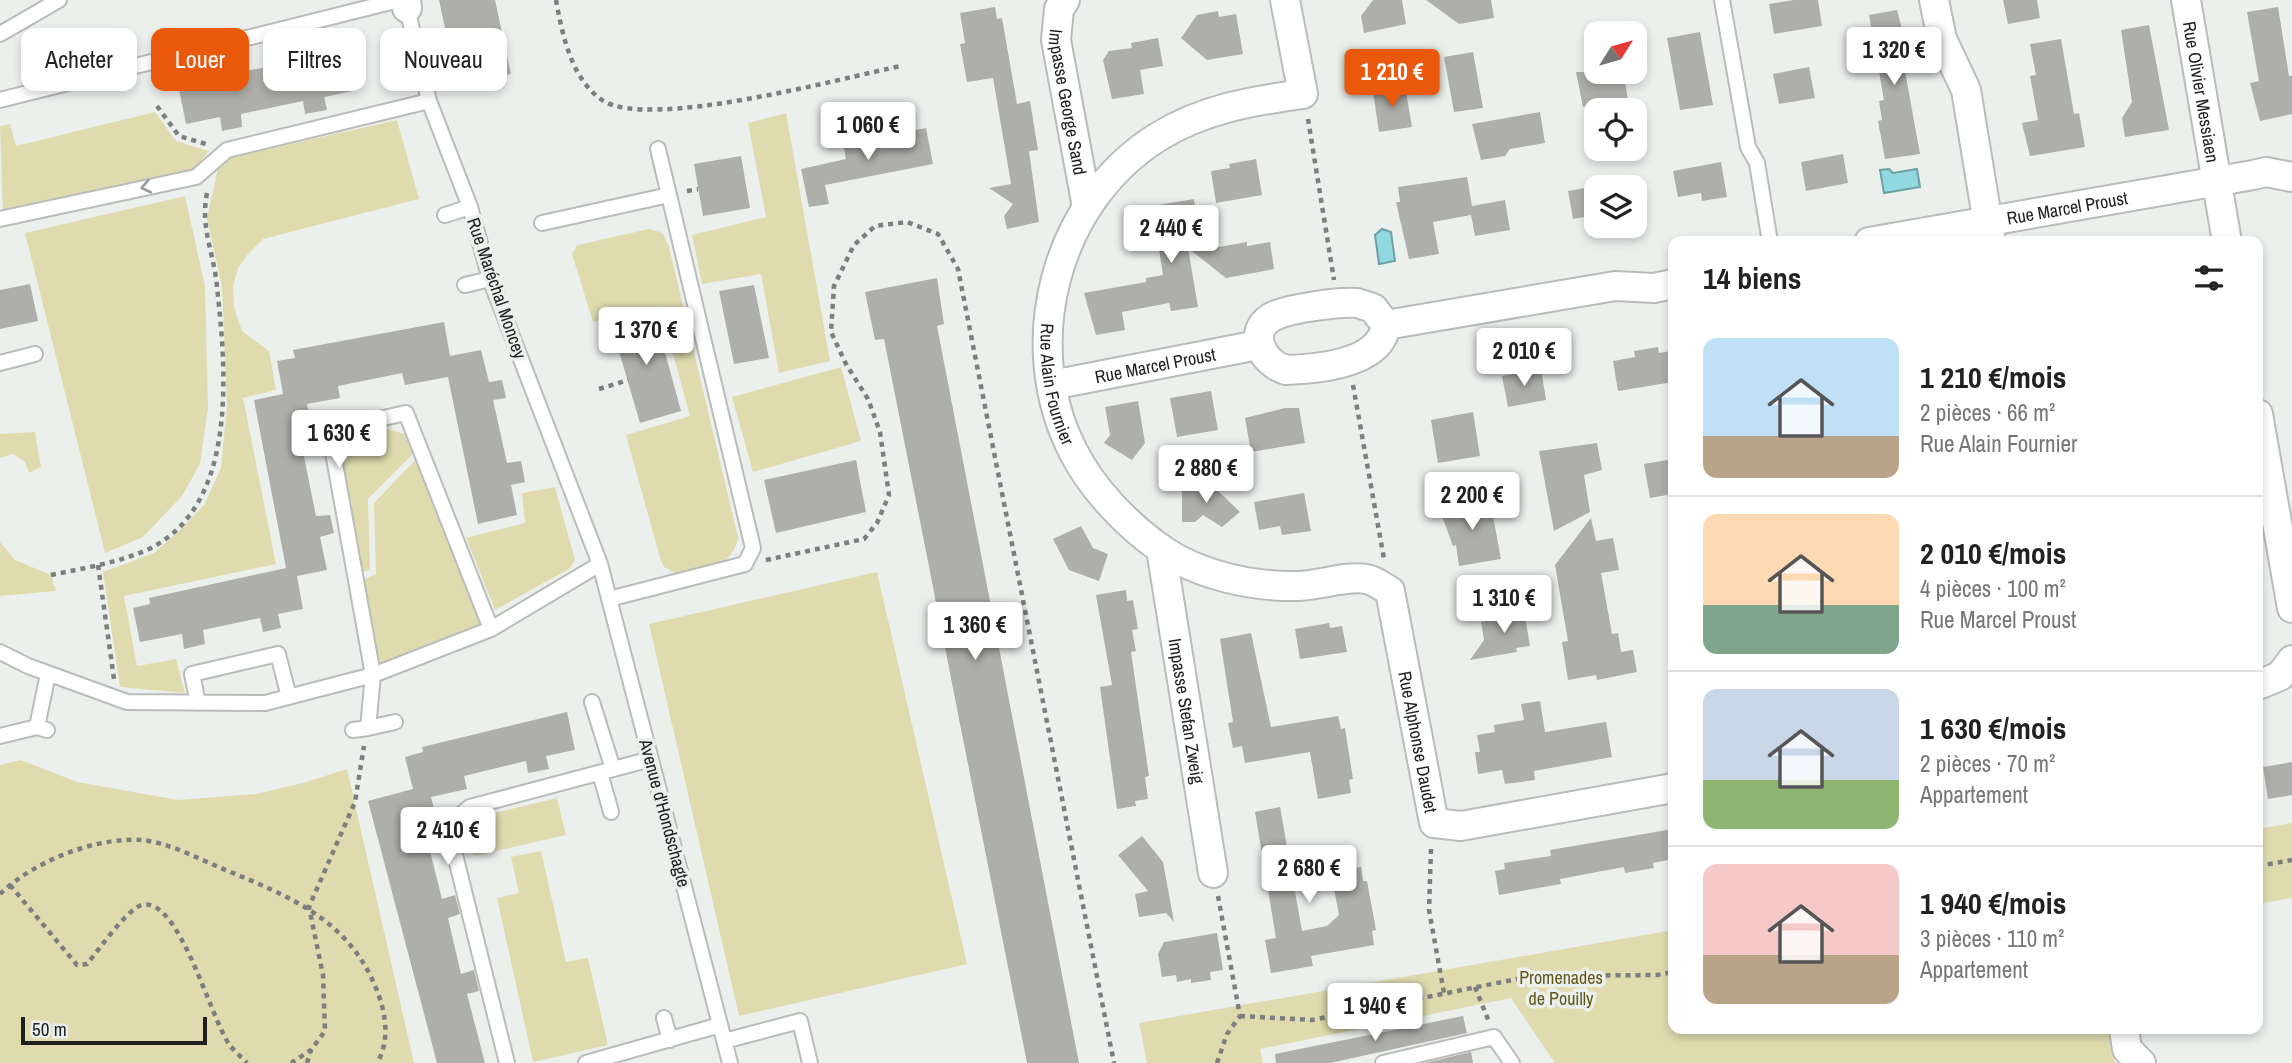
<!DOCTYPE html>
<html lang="fr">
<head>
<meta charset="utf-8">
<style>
  :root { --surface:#fff; --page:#f2f2f2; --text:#222; --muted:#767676; --line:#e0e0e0; --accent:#ea580c }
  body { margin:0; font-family:"Archivo Narrow",sans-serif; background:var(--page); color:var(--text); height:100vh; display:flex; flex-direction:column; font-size:26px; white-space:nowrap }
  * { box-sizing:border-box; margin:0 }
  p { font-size:23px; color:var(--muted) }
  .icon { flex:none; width:38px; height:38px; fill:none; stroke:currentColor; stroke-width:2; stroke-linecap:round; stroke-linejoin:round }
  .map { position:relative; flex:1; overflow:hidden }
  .sheet { position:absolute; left:1668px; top:236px; width:595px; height:798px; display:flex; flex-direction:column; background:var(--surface); border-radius:14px; box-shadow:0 4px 10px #0003 }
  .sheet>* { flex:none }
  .hud { position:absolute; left:21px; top:28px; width:665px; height:63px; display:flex; gap:14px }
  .needle { width:46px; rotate:53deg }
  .controls { position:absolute; left:1584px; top:21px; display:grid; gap:14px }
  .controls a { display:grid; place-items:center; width:63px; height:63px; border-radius:14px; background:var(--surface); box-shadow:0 4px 10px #0003; font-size:35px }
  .scale { position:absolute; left:21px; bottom:18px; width:186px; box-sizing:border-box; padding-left:7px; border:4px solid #1e1f1e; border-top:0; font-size:19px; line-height:24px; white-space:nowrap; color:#1e1f1e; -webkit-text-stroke:5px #ecf0ed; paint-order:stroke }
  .price { position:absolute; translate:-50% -60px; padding:0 16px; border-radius:7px; background:#fff; color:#222; font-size:23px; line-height:46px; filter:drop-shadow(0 2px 4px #0008) }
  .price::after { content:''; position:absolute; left:50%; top:42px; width:21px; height:16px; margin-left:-10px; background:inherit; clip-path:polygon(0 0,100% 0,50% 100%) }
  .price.selected { background:var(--accent); color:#fff }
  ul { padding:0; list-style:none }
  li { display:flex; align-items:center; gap:21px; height:175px; padding:0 35px }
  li+li { border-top:2px solid var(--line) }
  li span { display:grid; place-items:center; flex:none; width:196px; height:140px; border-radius:14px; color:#555 }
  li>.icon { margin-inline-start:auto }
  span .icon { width:84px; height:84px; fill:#fffc; stroke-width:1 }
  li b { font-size:30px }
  h2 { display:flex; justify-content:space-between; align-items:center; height:84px; padding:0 35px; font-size:30px }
  .tag { padding:0 24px; border-radius:14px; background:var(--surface); box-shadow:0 4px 10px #0003; font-size:24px; line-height:63px }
  .tag.selected { background:var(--accent); color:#fff }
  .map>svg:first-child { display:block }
  .green { fill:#e0dbaf }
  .water { fill:#91d8e0; stroke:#6ea0a6; stroke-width:2 }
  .building { fill:#aeafab }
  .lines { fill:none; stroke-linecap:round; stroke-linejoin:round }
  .lane-casing { stroke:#b9bdba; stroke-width:18 }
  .street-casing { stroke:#b9bdba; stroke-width:32 }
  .path { stroke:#7c7f7d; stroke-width:4.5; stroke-dasharray:5 5; stroke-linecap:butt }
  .lane { stroke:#fff; stroke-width:14 }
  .street { stroke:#fff; stroke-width:28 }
  .oneway { stroke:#9a9a9a }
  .labels { text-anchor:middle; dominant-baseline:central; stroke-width:7; stroke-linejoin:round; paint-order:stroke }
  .street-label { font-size:18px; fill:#1e1f1e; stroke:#ecf0ed }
  .park-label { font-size:18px; fill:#60571a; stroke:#ecf0ed }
</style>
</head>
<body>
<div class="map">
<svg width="2292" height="1063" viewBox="0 0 2292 1063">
  <rect width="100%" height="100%" fill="#ecf0ed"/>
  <path class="green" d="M 155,112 L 176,141 L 209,151 L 192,172 L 3,213 L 0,126 L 10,124 L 16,146 Z
    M 786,113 L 830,361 L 779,373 L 761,274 L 702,284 L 692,235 L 766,217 L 748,123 Z
    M 397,120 L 419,199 L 263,239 L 248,254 L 238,268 L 233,286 L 234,307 L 242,331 L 269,351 L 276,390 L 243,398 L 276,564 L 124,596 L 137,666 L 176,659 L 185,693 L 120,687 L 103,572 L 154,553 L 177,533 L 204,505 L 221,468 L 227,405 L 222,287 L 207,218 L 218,168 L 233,157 Z
    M 185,196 L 205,286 L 208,408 L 200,464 L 182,496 L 143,537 L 105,553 L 25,233 Z
    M 649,229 L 663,233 L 669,247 L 738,537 C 733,568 705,568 679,575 L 664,567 L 660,558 L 626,435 L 690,416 L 660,306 L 593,322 L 572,254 L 577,245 Z
    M 841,367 L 861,441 L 753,472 L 732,397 Z
    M 385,428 L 404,434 L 415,452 L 368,499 L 370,570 L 359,573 L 341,458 C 347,437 367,434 385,428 Z
    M 35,432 L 41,467 L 29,473 L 25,462 L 13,454 L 0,458 L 0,434 Z
    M 417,458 L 483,626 L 380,665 L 363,580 L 376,574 L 374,503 Z
    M 555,487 L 575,560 L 569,569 L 495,610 L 466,538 L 525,523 L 522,493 Z
    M 0,542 L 15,560 L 51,575 L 56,591 L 0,596 Z
    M 877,572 L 967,964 L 739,1016 L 649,624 Z
    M 21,760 L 77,782 L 178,800 L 256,794 L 303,783 L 347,769 L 414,1063 L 0,1063 L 0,765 Z
    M 557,798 L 566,835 L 474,856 L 465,820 Z
    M 2292,823 L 2292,898 L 2258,904 L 2258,829 Z
    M 541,851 L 566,962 L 588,958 L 608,1045 L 533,1062 L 497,898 L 519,893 L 511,857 Z
    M 1673,930 L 1673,1029 L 2109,1029 L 2115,1063 L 1555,1063 L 1511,998 L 1260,1049 L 1263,1063 L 1147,1063 L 1139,1023 Z"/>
  <path class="water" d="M 1889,169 L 1893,173 L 1917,169 L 1920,187 L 1884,193 L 1880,170 Z
    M 1382,229 L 1391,232 L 1395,261 L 1379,264 L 1375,235 Z"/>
  <path class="building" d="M 439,0 L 495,0 L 511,74 L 457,85 Z
    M 1373,0 L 1402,0 L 1406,24 L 1364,33 L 1361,16 Z
    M 1426,0 L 1491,0 L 1494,18 L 1459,24 Z
    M 1794,0 L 1818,0 L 1822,26 L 1774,34 L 1769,4 Z
    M 2003,0 L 2037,0 L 2040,18 L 2008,24 Z
    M 995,7 L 997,19 L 1002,18 L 1017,104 L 1030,101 L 1038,150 L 1029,151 L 1039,222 L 1007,229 L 1004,216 L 1013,204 L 989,188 L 1011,184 L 993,78 L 967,82 L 960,44 L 965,43 L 960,13 Z
    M 2278,7 L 2289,76 L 2292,76 L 2292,114 L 2260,121 L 2250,83 L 2259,81 L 2247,12 Z
    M 1897,10 L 1910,59 L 1903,60 L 1920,154 L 1885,159 L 1878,121 L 1882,120 L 1879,101 L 1884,100 L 1869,15 Z
    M 1218,11 L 1219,17 L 1236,14 L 1243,54 L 1207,60 L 1181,38 L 1197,15 Z
    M 2149,25 L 2169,130 L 2125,137 L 2122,118 L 2132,102 L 2121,30 Z
    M 1700,32 L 1713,105 L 1680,110 L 1667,38 Z
    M 1158,38 L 1163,66 L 1140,70 L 1144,94 L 1112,99 L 1103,60 L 1109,51 L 1132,48 L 1131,43 Z
    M 2061,39 L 2074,114 L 2079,113 L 2085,147 L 2030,156 L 2022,123 L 2038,120 L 2030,76 L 2036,75 L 2030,44 Z
    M 351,51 L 358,90 L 324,97 L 327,110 L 305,114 L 303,101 L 241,114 L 242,127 L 222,131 L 220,117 L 186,124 L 178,84 Z
    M 1473,52 L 1483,108 L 1454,112 L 1444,57 Z
    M 1809,67 L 1815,98 L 1779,104 L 1773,74 Z
    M 1576,72 L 1623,72 L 1630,110 L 1603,110 L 1602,103 L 1583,107 Z
    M 1405,86 L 1412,127 L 1379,132 L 1373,92 Z
    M 1540,112 L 1545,143 L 1510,149 L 1505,156 L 1481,160 L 1472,124 Z
    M 926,128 L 933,164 L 825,185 L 829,204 L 809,207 L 801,169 L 846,159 L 843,144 Z
    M 1843,154 L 1848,183 L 1806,191 L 1801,162 Z
    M 741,156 L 750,208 L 703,216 L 694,164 Z
    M 1256,159 L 1262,195 L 1216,203 L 1211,171 L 1230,168 L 1229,164 Z
    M 1721,162 L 1727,197 L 1702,201 L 1701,193 L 1678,197 L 1673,171 Z
    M 1467,177 L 1472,206 L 1505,200 L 1510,230 L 1475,236 L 1471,215 L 1433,222 L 1439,254 L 1409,259 L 1396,202 L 1400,202 L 1398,187 Z
    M 1596,186 L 1596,215 L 1573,219 L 1568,191 Z
    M 1194,199 L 1202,250 L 1247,242 L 1247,246 L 1270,242 L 1274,269 L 1226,278 L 1188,248 L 1198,307 L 1171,311 L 1169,303 L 1122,312 L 1125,330 L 1096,335 L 1084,293 L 1146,282 L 1146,278 L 1163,275 L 1157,237 L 1129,242 L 1123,211 Z
    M 937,278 L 944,324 L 937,326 L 1079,1063 L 1027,1063 L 884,339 L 875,340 L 865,292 Z
    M 30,284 L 38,321 L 0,329 L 0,290 Z
    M 754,285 L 769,358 L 734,364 L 719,291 Z
    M 654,312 L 681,411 L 640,423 L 611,324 Z
    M 444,322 L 450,356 L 481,350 L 489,382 L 502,380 L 506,398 L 493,400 L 507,463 L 521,461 L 525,482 L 511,485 L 517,515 L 478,524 L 448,377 L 405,385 L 402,373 L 338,386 L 340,398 L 307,404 L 317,449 L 303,452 L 316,516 L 330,515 L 334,533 L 320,537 L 327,570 L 297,576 L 303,609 L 278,614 L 281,628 L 263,632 L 260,618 L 203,630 L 205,644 L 184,649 L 182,634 L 140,642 L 133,608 L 150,604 L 149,598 L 286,568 L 254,400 L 283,394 L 277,361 L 295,358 L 293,350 Z
    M 1658,347 L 1659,353 L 1670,351 L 1673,382 L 1618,391 L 1613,361 L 1635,357 L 1634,351 Z
    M 1541,369 L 1546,400 L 1508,407 L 1502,376 Z
    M 1211,391 L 1218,430 L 1177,437 L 1170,398 Z
    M 1138,401 L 1145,443 L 1132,460 L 1104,443 L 1110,435 L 1105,407 Z
    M 1285,408 L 1299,408 L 1305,443 L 1251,452 L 1245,418 Z
    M 1473,412 L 1480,456 L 1438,463 L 1431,420 Z
    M 1597,443 L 1602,470 L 1584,475 L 1590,512 L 1554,531 L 1539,451 Z
    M 1673,459 L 1673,494 L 1650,498 L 1644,464 Z
    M 856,460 L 866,512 L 776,533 L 764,480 Z
    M 1182,486 L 1213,486 L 1240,512 L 1222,527 L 1203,515 L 1195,522 L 1182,522 Z
    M 1304,493 L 1311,531 L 1282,535 L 1280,526 L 1259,530 L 1254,502 Z
    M 1490,500 L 1501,559 L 1459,566 L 1456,545 L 1453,546 L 1439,508 Z
    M 1591,518 L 1596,541 L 1613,538 L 1619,570 L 1601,573 L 1612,634 L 1618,633 L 1621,652 L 1633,650 L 1637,672 L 1597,680 L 1596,675 L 1568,680 L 1562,642 L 1568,641 L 1555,565 Z
    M 1081,526 L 1093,548 L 1108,554 L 1099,581 L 1069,570 L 1053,539 Z
    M 1126,590 L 1127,601 L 1133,600 L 1138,629 L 1132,630 L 1136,651 L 1131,652 L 1149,776 L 1145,777 L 1148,799 L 1135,801 L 1136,806 L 1117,809 L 1100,687 L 1112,685 L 1096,595 Z
    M 1524,610 L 1530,646 L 1516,648 L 1517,652 L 1470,660 L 1484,640 L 1481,622 L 1499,619 L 1498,614 Z
    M 1329,623 L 1330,628 L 1342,626 L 1347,652 L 1300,659 L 1295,629 Z
    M 1251,633 L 1271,727 L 1338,716 L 1341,729 L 1345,728 L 1349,754 L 1353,779 L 1349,780 L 1351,793 L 1318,799 L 1310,752 L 1245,763 L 1242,746 L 1233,748 L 1228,723 L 1233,722 L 1220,639 Z
    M 1540,701 L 1545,732 L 1606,722 L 1612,757 L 1534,771 L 1535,780 L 1505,784 L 1502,770 L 1478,774 L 1475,752 L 1480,752 L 1477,735 L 1495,732 L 1494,725 L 1524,720 L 1521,704 Z
    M 567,712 L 575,750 L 546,756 L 549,769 L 528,773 L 526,761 L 464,776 L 467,789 L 431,797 L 442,839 L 428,843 L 442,899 L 455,895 L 460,914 L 448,918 L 461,974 L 474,970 L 479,991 L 467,994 L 485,1063 L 437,1063 L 368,801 L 413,789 L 405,757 L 423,752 L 422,747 Z
    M 2292,762 L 2292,795 L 2268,799 L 2263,767 Z
    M 1280,807 L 1302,931 L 1327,926 L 1339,915 L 1331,872 L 1361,867 L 1363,881 L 1367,881 L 1376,930 L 1372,931 L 1374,945 L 1311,956 L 1313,966 L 1271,973 L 1265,940 L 1276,938 L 1255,812 Z
    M 1673,829 L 1673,859 L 1653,863 L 1654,868 L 1625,873 L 1624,867 L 1560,879 L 1561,884 L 1499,895 L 1495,871 L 1505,869 L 1504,863 L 1551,856 L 1550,850 Z
    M 1142,836 L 1163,862 L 1174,922 L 1166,913 L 1139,917 L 1135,894 L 1148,891 L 1118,855 Z
    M 1217,933 L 1223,970 L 1210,972 L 1211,980 L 1191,983 L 1191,979 L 1177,982 L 1176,975 L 1162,977 L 1158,954 L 1164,942 Z
    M 1463,1016 L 1467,1033 L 1330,1063 L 1276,1063 L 1275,1054 Z
    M 1471,1052 L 1473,1063 L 1425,1063 Z"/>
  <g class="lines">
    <g class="lane-casing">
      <path id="lane" d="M 392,0 L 407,8 L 429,101 L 470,207 L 490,279 L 600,564 L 730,1063
        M 1722,0 L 1748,147 L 1757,163 L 1770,242
        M 0,34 L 59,0
        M 0,100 L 395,1
        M 445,215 L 470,207
        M 0,219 L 196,177 L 227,150 L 429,101
        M 542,223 L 669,195
        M 465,285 L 490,279
        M 0,363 L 35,354
        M 609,599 L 745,564 L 753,548 L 658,149
        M 0,652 L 28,666 L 127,702 L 265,703 L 373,675 L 491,629 L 600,564
        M 592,702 L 613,769
        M 198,703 L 192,674 L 278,654 L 289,697
        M 368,728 L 395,722
        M 47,730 L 37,727 L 48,674
        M 353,730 L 368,728 L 373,675 L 329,430 L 406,413 L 491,629
        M 0,736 L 37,727
        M 600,773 L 611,812
        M 664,1018 L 670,1040
        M 724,1041 L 800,1021 L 810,1063
        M 507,1063 L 453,847 L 452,822 L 470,807 L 651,759
        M 586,1063 L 720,1025
        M 1383,1063 L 1494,1037 L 1512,1063"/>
    </g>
    <g class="street-casing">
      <g id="street">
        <path d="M 406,0 L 407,8"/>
        <path id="s1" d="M 1065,0 L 1059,9 L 1056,40 L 1087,207"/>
        <path id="s2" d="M 1285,0 L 1303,94 C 1251,101 1203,109 1158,137 C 1055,201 1018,344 1073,451 C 1092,489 1127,525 1161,549 C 1198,575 1252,587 1297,586 C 1317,586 1348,575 1366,579 C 1374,580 1383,587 1390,591 L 1434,823 L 1461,826 L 1673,788"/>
        <path d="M 1934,0 L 1942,39 L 1966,90 L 1991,242"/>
        <path id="s3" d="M 2186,0 L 2227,242"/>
        <path id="s4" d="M 1869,242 L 2253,175 L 2266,172 L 2292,177"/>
        <path d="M 1357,303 L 1373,308 L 1386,325 C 1381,364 1318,369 1286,370 C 1261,363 1245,328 1276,315 C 1294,308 1337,302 1357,303 Z"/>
        <path d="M 1386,325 L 1615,286 L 1654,288 L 1673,284"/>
        <path id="s5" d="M 1052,385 L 1258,345"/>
        <path d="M 2258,414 L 2292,608"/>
        <path id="s6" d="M 1161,549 L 1213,873"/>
        <path d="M 2258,685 L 2280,676 L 2292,660"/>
        <path d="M 2124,1029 L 2127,1049 L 2141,1063"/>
      </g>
    </g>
    <path class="path" d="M 556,0 C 562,33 571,79 602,100 C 648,131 842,78 901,66
      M 157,106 L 179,136 L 206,144
      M 1308,119 L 1334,280
      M 687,191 L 698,189
      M 1353,385 L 1384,559
      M 599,389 L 628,380
      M 766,560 L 864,539 L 877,523 L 889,495 L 880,432 L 868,399 L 846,364 L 831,332 L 834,286 L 854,245 L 875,226 L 907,222 L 938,234 L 958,269 L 1114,1063
      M 98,565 L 114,679
      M 51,575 C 84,568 118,563 149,549 C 239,505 226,369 217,287 C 214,252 200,229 207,193
      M 1431,849 L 1429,910 L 1444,993
      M 2258,866 L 2292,860
      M 10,885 L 77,965 L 87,964 C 98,951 127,909 142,905 C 179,896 210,1017 229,1044 C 234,1051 241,1057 247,1063
      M 0,894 C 33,862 94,837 141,840 C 167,842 197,858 221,868 C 293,898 355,921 381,1002 C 387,1023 388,1044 377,1063
      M 1218,896 L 1240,1016
      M 1475,987 L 1489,1022
      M 1240,1016 L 1312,1020 L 1532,976 L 1657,975 L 1673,972
      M 291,1063 L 311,1050 L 325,1031 L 323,975 L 309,907 L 355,802 L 364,746
      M 307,1063 L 311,1050
      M 1217,1063 L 1227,1034 L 1240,1016"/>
    <use href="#lane" class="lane"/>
    <use href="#street" class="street"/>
  </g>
  <defs><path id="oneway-chevron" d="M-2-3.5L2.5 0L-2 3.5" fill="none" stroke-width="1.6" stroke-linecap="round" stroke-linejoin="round" transform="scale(1.75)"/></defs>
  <use class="oneway" href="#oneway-chevron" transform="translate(146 187) rotate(168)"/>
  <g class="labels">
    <g class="street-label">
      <text stroke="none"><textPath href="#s3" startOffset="93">Rue Olivier Messiaen</textPath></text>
      <text stroke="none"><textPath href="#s1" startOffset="105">Impasse George Sand</textPath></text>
      <text stroke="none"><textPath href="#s4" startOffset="201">Rue Marcel Proust</textPath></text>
      <text transform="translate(497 288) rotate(71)">Rue Maréchal Moncey</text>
      <text stroke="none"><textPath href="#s5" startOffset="105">Rue Marcel Proust</textPath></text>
      <text stroke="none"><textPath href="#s2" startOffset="534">Rue Alain Fournier</textPath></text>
      <text stroke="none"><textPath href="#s6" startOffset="164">Impasse Stefan Zweig</textPath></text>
      <text stroke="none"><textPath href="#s2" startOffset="1130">Rue Alphonse Daudet</textPath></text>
      <text transform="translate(665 813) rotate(75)">Avenue d'Hondschagte</text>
    </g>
    <g class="park-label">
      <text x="1561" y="977">Promenades<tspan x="1561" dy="21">de Pouilly</tspan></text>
    </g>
  </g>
</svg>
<div class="controls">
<a><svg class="needle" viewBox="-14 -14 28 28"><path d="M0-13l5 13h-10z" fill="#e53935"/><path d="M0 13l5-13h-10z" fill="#767676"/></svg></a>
<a><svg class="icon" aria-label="locate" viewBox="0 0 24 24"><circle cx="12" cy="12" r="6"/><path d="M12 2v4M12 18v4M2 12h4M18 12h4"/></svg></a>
<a><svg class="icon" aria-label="layers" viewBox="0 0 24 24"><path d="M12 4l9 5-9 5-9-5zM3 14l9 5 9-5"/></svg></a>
</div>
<div class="scale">50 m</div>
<b class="price" style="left:1894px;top:87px">1 320 €</b>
<b class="price selected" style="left:1392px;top:109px">1 210 €</b>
<b class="price" style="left:868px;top:162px">1 060 €</b>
<b class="price" style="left:1171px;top:265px">2 440 €</b>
<b class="price" style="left:646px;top:367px">1 370 €</b>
<b class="price" style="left:1524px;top:388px">2 010 €</b>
<b class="price" style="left:339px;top:470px">1 630 €</b>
<b class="price" style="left:1206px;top:505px">2 880 €</b>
<b class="price" style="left:1472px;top:532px">2 200 €</b>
<b class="price" style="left:1504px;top:635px">1 310 €</b>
<b class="price" style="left:975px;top:662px">1 360 €</b>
<b class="price" style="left:448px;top:867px">2 410 €</b>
<b class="price" style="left:1309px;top:905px">2 680 €</b>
<b class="price" style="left:1375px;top:1043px">1 940 €</b>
<div class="hud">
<a class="tag">Acheter</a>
<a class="tag selected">Louer</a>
<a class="tag">Filtres</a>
<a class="tag">Nouveau</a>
</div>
<section class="sheet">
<h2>14 biens<svg class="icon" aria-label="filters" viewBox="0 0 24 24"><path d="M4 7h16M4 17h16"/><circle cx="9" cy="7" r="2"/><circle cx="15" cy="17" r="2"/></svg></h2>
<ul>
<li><span style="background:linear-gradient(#bfe0f5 70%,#b9a48a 0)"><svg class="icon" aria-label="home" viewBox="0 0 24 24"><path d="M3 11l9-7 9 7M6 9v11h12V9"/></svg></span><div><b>1 210 €/mois</b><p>2 pièces · 66 m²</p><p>Rue Alain Fournier</p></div></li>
<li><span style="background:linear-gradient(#ffd9b3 65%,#7fa58c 0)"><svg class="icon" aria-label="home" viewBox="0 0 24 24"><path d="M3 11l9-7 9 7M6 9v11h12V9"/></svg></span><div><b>2 010 €/mois</b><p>4 pièces · 100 m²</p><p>Rue Marcel Proust</p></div></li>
<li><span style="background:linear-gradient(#c9d6e8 65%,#8fb573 0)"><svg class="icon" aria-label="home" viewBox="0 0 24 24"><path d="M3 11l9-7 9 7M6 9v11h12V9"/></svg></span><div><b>1 630 €/mois</b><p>2 pièces · 70 m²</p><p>Appartement</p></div></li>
<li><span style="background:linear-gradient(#f6c9c9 65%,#b9a48a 0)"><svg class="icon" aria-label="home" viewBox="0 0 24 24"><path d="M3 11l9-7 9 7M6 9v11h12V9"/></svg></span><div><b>1 940 €/mois</b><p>3 pièces · 110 m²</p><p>Appartement</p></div></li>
</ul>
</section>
</div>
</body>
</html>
